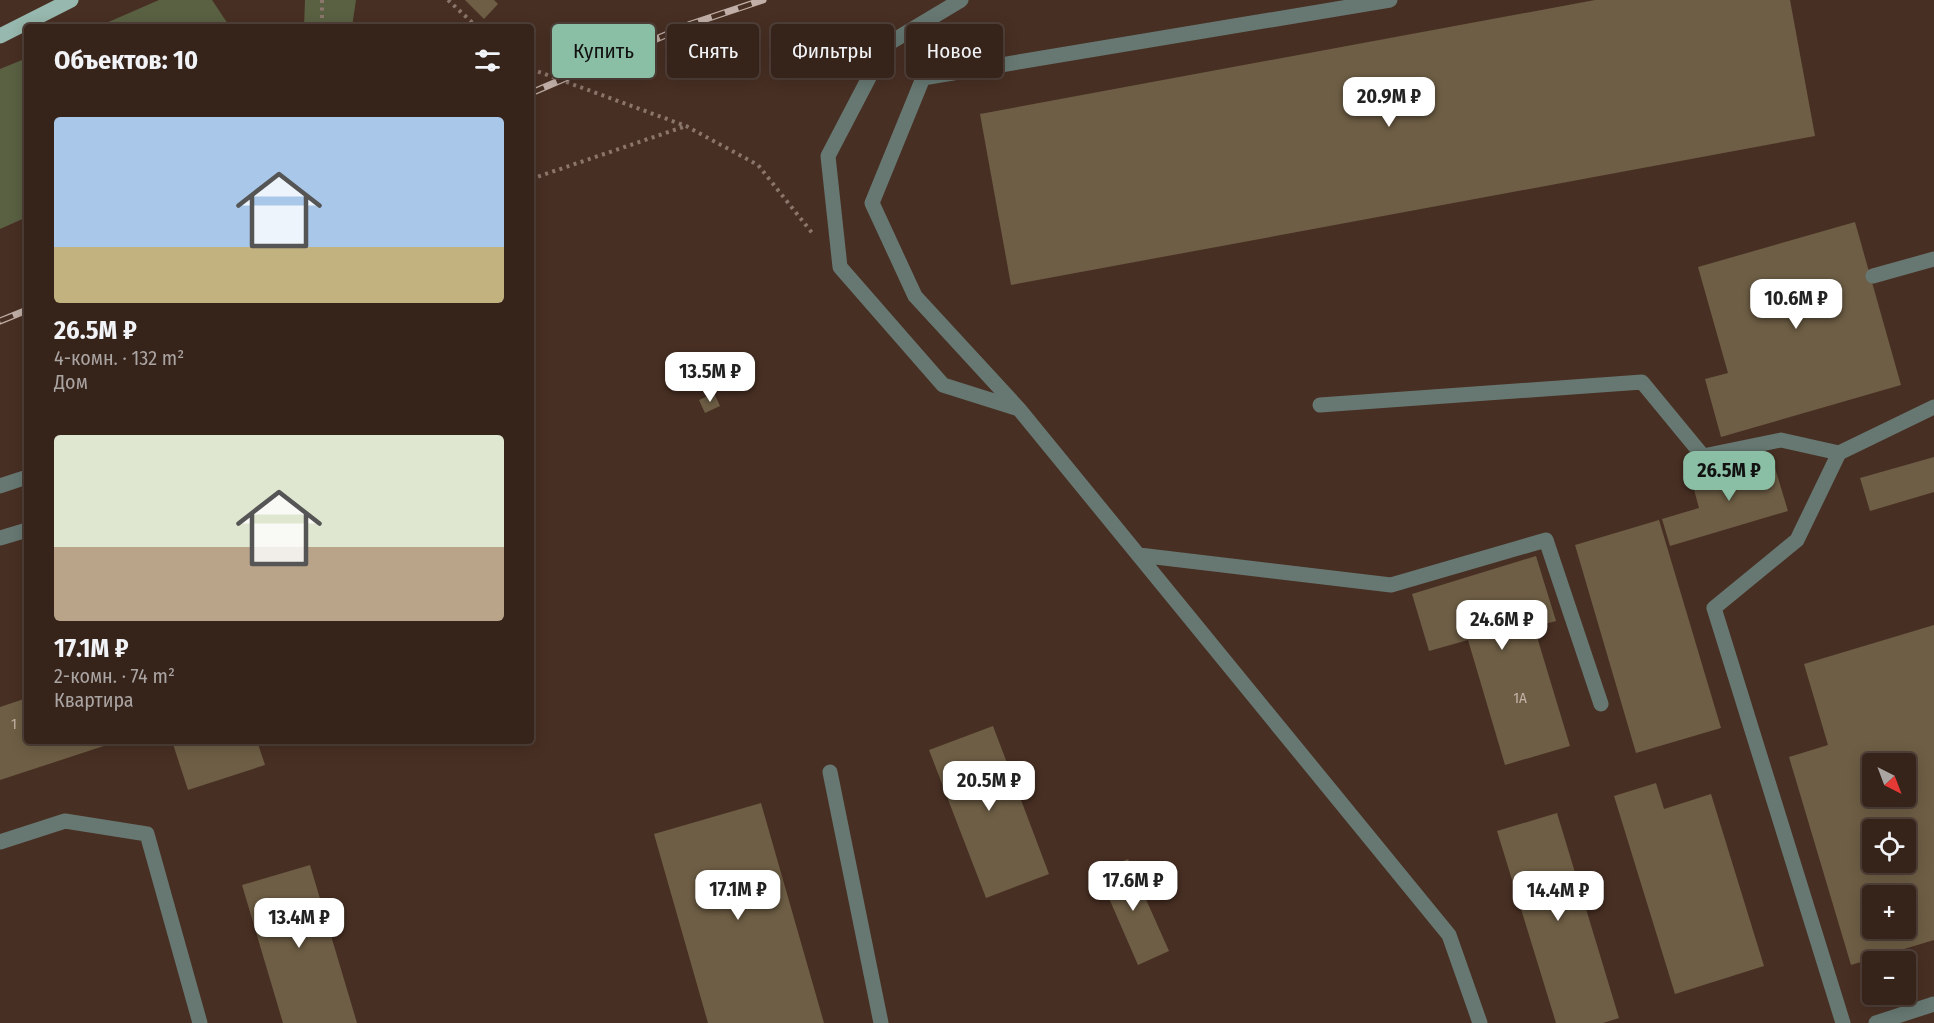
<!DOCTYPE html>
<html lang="ru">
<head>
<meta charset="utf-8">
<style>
  :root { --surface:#36231a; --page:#412f27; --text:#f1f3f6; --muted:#aaa4a2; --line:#504039; --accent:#8abfa5 }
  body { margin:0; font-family:"Fira Sans Condensed",sans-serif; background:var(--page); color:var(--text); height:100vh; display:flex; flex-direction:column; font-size:22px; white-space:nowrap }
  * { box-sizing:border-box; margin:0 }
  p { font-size:20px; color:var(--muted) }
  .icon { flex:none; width:33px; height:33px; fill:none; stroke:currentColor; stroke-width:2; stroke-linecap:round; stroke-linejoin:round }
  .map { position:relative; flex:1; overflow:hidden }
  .drawer { position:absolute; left:24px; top:24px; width:510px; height:720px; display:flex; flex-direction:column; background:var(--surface); border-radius:6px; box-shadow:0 3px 15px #0003,0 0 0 2px var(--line) }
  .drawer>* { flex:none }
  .hud { position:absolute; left:552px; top:24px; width:570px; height:54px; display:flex; gap:12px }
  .needle { width:39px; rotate:138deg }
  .fabs { position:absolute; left:1862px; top:753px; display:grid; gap:12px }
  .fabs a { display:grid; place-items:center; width:54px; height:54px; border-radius:6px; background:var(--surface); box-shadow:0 3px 15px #0003,0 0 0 2px var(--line); font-size:30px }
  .price { position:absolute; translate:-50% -51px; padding:0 14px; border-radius:12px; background:#fff; color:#222; font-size:20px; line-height:39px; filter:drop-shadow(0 2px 3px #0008) }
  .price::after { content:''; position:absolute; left:50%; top:36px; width:18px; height:14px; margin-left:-9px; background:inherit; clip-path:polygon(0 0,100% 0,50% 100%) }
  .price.active { background:var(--accent); color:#111 }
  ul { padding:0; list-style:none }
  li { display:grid; align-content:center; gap:12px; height:318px; padding:0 30px }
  li span { display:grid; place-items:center; height:186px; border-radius:6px; color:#555 }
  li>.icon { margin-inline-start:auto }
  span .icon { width:108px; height:108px; fill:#fffc; stroke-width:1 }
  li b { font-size:26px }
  h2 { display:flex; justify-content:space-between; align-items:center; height:72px; padding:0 30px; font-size:26px }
  .chip { padding:0 21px; border-radius:6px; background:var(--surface); box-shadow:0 3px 15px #0003,0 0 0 2px var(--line); font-size:21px; line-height:54px }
  .chip.active { background:var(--accent); color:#111 }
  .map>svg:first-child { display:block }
  .forest { fill:#5a6042 }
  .building { fill:#6e5e45; fill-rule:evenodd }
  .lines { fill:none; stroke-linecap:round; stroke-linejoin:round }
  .path { stroke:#8b766c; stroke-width:4; stroke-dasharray:3 4.5; stroke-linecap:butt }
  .minor { stroke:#677872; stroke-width:15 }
  .major { stroke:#97b8ae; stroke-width:15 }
  .rail-casing { stroke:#c1afa7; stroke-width:7 }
  .rail { stroke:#482f23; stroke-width:4.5; stroke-dasharray:14; stroke-linecap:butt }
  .labels { text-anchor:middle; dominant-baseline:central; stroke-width:4.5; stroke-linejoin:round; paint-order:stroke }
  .number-label { font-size:15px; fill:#c3b3a7 }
</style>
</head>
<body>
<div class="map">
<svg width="1934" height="1023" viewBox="0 0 1934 1023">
  <rect width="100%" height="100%" fill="#482f23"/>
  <path class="forest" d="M 159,0 L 212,0 L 230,27 L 97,27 Z
    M 305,0 L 356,0 L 352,27 L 304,27 Z
    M 27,58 L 27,217 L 0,229 L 0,69 Z"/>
  <path class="building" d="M 465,0 L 494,0 L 498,4 L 484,19 Z
    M 1595,0 L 1790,0 L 1815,136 L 1011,285 L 980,114 Z
    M 1855,222 L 1901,385 L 1721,437 L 1705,379 L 1728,373 L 1698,267 Z
    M 714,393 L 720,406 L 705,413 L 699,400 Z
    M 1934,457 L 1934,492 L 1870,511 L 1860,478 Z
    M 1772,458 L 1788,511 L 1670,546 L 1662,519 L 1699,508 L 1692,482 Z
    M 1659,520 L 1721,728 L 1636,753 L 1575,545 Z
    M 1536,556 L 1556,621 L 1534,627 L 1570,746 L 1505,765 L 1468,640 L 1429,651 L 1412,594 Z
    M 1934,625 L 1934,940 L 1851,965 L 1789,757 L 1828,745 L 1804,664 ZM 1872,764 L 1905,764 L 1905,796 L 1872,796 ZM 1872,830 L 1905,830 L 1905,862 L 1872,862 ZM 1872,896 L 1905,896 L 1905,928 L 1872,928 Z
    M 27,698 L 27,741 L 119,741 L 0,780 L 0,707 Z
    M 993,726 L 1049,874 L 986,898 L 929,750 Z
    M 172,741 L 257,741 L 265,765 L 188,790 Z
    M 1656,783 L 1664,809 L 1711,794 L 1764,966 L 1675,994 L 1614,796 Z
    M 761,803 L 824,1023 L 708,1023 L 654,834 Z
    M 1557,813 L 1619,1018 L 1603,1023 L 1556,1023 L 1497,831 Z
    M 1128,859 L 1169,951 L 1138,965 L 1098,873 Z
    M 310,865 L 357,1023 L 283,1023 L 242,885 Z"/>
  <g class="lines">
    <path class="path" d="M 322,0 L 322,27
      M 448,0 L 477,27
      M 531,69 L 686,126 L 758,165 L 813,234
      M 531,179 L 686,126"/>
    <path class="minor" d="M 961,0 L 886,45 L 828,156 L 840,267 L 943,385 L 1016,408
      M 1390,0 L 923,78 L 872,203 L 915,296 L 1019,409 L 1449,935 L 1480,1023
      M 1873,276 L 1934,259
      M 1320,405 L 1642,382 L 1703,456 L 1781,440 L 1839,453
      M 0,486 L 27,477
      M 0,538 L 27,530
      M 1139,555 L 1391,585 L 1546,540 L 1601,704
      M 830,772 L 881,1023
      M 0,842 L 65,821 L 147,834 L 200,1023
      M 1843,1023 L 1714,608 L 1797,540 L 1839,453 L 1934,407
      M 1876,1023 L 1934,1004"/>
    <path class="major" d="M 0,36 L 71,0"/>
    <g class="rail-casing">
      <path id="rail" d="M 531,93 L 691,24 L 763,0
        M 0,321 L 27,310"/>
    </g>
    <use href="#rail" class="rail"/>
  </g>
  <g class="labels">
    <g class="number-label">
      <text x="1520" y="698">1А</text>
      <text x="14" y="724">1</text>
    </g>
  </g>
</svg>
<div class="fabs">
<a><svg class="needle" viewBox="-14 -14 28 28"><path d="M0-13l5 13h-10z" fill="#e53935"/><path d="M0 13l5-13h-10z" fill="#aaa4a2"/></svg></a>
<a><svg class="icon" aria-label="locate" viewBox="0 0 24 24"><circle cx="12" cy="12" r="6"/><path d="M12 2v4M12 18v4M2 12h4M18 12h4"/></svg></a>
<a>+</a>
<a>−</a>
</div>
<b class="price" style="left:1389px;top:128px">20.9M ₽</b>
<b class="price" style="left:1796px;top:330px">10.6M ₽</b>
<b class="price" style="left:710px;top:403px">13.5M ₽</b>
<b class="price active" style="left:1729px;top:502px">26.5M ₽</b>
<b class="price" style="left:1502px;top:651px">24.6M ₽</b>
<b class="price" style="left:989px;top:812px">20.5M ₽</b>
<b class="price" style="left:1133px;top:912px">17.6M ₽</b>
<b class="price" style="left:738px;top:921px">17.1M ₽</b>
<b class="price" style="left:1558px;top:922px">14.4M ₽</b>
<b class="price" style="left:299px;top:949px">13.4M ₽</b>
<div class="hud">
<a class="chip active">Купить</a>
<a class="chip">Снять</a>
<a class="chip">Фильтры</a>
<a class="chip">Новое</a>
</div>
<section class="drawer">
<h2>Объектов: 10<svg class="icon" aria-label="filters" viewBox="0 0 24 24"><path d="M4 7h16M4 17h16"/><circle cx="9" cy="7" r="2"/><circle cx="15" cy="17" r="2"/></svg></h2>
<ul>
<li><span style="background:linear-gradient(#a9c7e8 70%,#c2b280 0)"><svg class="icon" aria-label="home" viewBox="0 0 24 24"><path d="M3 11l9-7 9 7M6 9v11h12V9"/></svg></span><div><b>26.5M ₽</b><p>4-комн. · 132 m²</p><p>Дом</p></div></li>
<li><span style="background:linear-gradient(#dfe7d0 60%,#b9a48a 0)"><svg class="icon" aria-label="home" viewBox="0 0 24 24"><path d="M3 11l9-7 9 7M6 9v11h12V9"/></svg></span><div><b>17.1M ₽</b><p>2-комн. · 74 m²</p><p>Квартира</p></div></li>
</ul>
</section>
</div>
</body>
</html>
